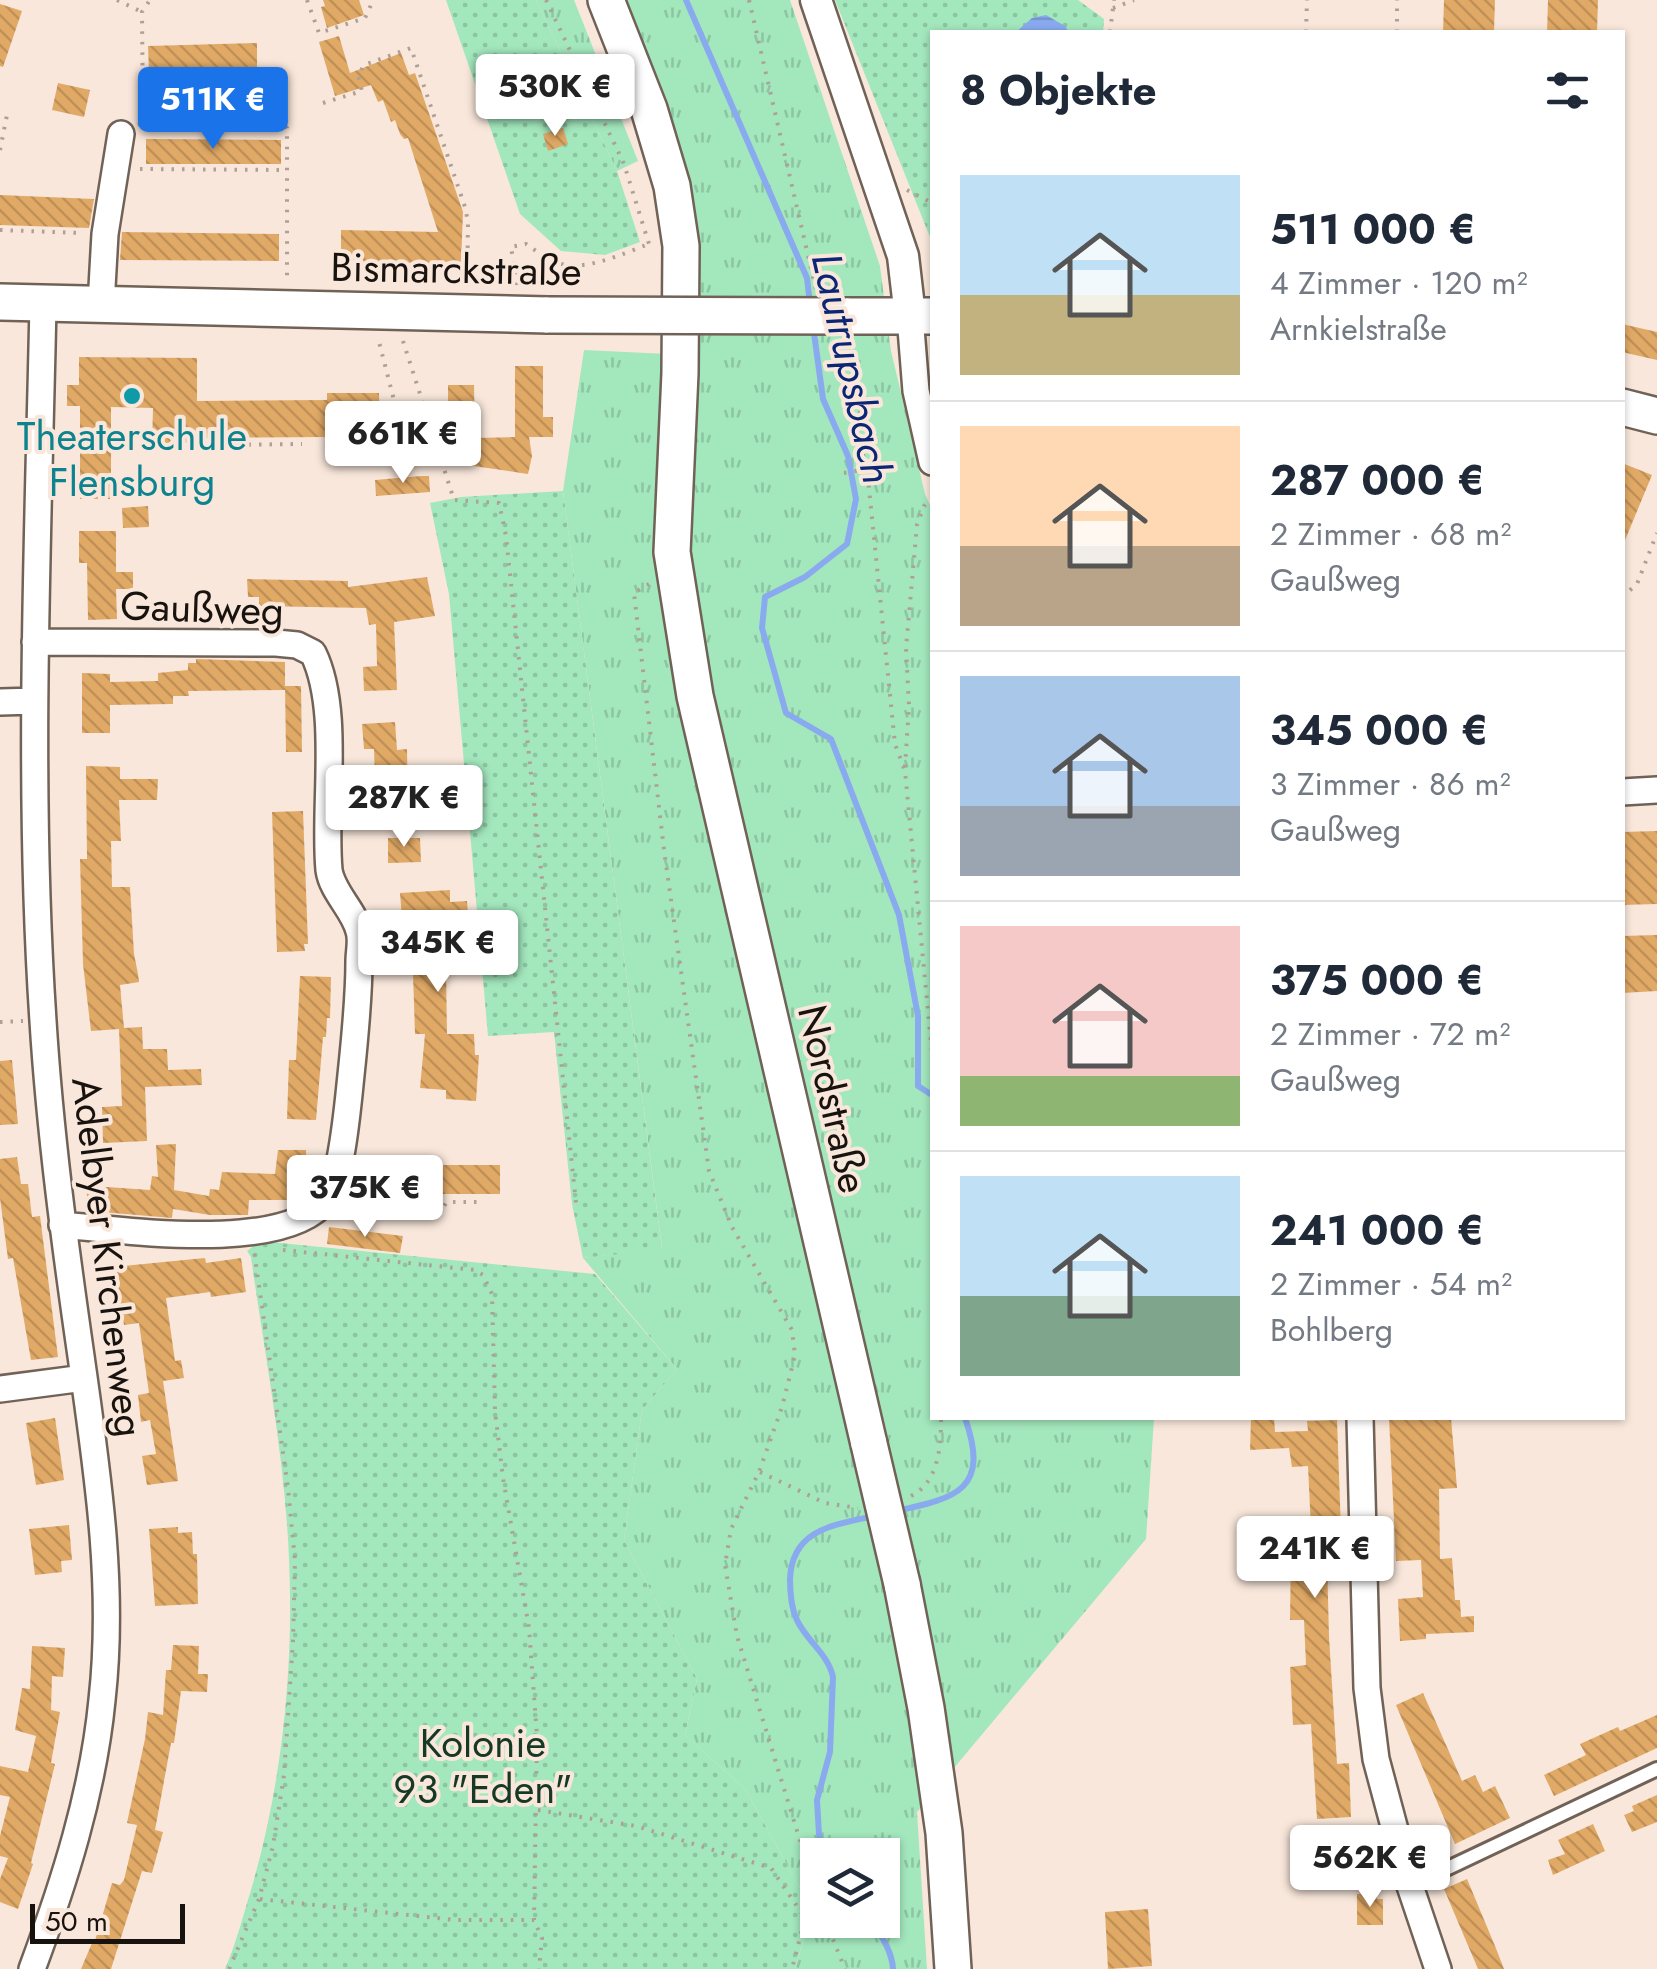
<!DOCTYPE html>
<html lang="de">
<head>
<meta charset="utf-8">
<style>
  :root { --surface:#fff; --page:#f6f6f7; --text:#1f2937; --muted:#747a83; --line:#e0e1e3; --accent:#1a73e8 }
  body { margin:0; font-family:Jost,sans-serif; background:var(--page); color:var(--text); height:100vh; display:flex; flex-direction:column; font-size:38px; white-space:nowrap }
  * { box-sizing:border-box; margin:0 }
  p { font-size:32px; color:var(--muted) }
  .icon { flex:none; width:55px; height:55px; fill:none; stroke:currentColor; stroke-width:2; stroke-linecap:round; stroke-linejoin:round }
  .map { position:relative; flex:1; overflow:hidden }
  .details { position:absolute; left:930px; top:30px; width:695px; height:1390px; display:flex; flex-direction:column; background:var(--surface); border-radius:0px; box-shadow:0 2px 8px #0004 }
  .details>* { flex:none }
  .tools { position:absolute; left:800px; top:1838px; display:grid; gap:20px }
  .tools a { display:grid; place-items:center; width:100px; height:100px; border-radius:0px; background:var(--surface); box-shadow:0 2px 8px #0004; font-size:50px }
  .scale { position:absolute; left:30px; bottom:25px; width:155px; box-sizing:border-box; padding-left:10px; border:5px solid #19130f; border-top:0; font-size:28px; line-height:35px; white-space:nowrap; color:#19130f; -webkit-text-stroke:8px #f9e7db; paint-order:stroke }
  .price { position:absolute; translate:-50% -85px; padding:0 22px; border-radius:10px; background:#fff; color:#222; font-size:32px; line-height:65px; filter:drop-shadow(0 2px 5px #0008) }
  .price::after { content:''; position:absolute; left:50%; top:60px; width:30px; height:22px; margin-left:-15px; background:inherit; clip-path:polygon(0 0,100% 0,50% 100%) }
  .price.active { background:var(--accent); color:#fff }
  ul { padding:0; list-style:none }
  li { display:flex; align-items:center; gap:30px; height:250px; padding:0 30px }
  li+li { border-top:2px solid var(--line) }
  li span { display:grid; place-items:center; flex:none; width:280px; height:200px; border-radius:0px; color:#555 }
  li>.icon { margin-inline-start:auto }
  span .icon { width:120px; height:120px; fill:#fffc; stroke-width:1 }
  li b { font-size:42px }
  h2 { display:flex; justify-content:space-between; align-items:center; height:120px; padding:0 30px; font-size:42px }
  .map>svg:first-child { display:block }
  .grass { fill:url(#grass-tufts); fill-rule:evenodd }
  .park { fill:url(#park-dots) }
  .water { fill:url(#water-rules) }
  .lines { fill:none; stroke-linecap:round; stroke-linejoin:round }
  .stream { stroke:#89aaef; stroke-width:6 }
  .building { fill:url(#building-back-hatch) }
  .service-casing { stroke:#716257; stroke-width:18 }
  .minor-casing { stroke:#716257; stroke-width:30 }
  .tertiary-casing { stroke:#716257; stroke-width:35 }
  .secondary-casing { stroke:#716257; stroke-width:40 }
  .path { stroke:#aea097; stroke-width:4; stroke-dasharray:2.5 8; stroke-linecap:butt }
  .service { stroke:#fff; stroke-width:12 }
  .minor { stroke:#fff; stroke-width:25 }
  .tertiary { stroke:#fff; stroke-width:30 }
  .secondary { stroke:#fff; stroke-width:35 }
  .secondary-bridge-casing { stroke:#716257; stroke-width:40; stroke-linecap:butt }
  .secondary-bridge { stroke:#fff; stroke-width:35 }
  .culture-dot { fill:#0f9aa8; stroke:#f9e7db; stroke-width:4 }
  .labels { text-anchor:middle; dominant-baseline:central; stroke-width:8; stroke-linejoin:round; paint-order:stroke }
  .street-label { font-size:40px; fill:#19130f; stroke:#f9e7db }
  .culture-label { font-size:40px; fill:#0d838f; stroke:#f9e7db }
  .park-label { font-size:40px; fill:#153925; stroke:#f9e7db }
  .water-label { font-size:42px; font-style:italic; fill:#0b2674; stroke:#f9e7db }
</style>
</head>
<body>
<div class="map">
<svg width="1657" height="1969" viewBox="0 0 1657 1969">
  <defs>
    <pattern id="grass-tufts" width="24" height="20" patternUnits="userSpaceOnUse" patternTransform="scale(2.5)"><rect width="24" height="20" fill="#a3e7bd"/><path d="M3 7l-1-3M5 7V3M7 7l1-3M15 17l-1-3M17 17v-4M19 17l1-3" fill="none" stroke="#8cc5a1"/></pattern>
    <pattern id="park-dots" width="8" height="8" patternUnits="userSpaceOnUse" patternTransform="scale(2.5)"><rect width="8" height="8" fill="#a3e7bd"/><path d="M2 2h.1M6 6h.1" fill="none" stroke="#8cc5a1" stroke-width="1.8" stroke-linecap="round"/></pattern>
    <pattern id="water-rules" width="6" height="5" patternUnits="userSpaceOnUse" patternTransform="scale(2.5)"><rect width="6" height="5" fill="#89aaef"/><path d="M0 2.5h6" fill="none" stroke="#7691cc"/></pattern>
    <pattern id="building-back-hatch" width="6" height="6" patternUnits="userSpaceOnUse" patternTransform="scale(2.5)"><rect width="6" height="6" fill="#e1a966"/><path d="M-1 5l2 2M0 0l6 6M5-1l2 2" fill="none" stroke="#c09157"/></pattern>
  </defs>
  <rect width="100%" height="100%" fill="#f9e7db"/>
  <path class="grass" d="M 536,0 L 574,0 L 638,161 L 617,171 Z
    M 619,0 L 790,0 L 880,266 L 891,351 L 925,494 L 932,510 L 932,1418 L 1154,1418 L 1146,1539 L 917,1812 L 927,1969 L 795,1969 L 812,1910 L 745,1789 L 685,1735 L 697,1679 L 624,1540 L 642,1410 L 677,1369 L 583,1258 L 662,1248 L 563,491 L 584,350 L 688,355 ZM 818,1855 L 882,1855 L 882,1920 L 818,1920 Z"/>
  <path class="park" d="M 446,0 L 536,0 L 617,171 L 640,242 L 605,255 L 561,251 L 520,214 Z
    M 835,0 L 1078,0 L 1104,19 L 1103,32 L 932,32 L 932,242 Z
    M 563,491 L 662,1249 L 583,1258 L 572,1204 L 554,1032 L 488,1036 L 449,594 L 430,503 L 461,497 Z
    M 260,1241 L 595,1274 L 677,1369 L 642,1410 L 624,1540 L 697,1679 L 685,1735 L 745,1789 L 812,1910 L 795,1969 L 225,1969 C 236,1944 243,1916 251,1890 C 282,1784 294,1669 289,1559 C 285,1458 265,1357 251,1257 L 247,1251 Z"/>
  <path class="water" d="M 1046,15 L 1065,26 L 1069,32 L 1016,32 L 1032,18 Z"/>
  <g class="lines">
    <path class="stream" d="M 686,0 L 807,278 L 810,304
      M 813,326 L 823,399 L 848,456 L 856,499 L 847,544 L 805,577 L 765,597 L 762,628 L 786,713 L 831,739 L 899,915 L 918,1016 L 918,1086 L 932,1095
      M 896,1511 C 958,1498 990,1489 965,1418
      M 825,1855 L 819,1834 L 817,1800 L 830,1752 L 833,1677 C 828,1653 805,1640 796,1618 C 791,1606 790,1592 790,1579 C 792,1529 834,1525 874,1516
      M 869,1920 C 881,1934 892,1950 893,1969"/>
  </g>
  <path class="building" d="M 323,0 L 359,0 L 364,15 L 327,28 L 321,7 L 325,6 Z
    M 1444,0 L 1495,0 L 1494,32 L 1443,32 Z
    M 1548,0 L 1598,0 L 1597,32 L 1547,32 Z
    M 0,4 L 22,11 L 3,67 L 0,66 Z
    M 339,36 L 350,73 L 401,53 L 409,75 L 415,73 L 463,212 L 461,264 L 341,262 L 341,230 L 438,232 L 408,138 L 404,139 L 400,134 L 395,120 L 391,122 L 383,100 L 378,102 L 371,85 L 335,96 L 319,42 Z
    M 257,43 L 257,69 L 149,72 L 148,46 Z
    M 58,83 L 90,90 L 84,117 L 52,110 Z
    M 563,128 L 568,144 L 548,151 L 543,134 Z
    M 146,139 L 281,140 L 281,164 L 146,164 Z
    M 0,195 L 94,199 L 89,228 L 0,225 Z
    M 122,232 L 279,234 L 279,261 L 120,260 Z
    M 1622,324 L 1657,332 L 1657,360 L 1622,352 Z
    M 79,357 L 197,358 L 197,401 L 327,400 L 327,393 L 379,393 L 380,431 L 328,431 L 328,437 L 197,438 L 197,443 L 152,443 L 153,408 L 111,407 L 111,499 L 80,499 L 80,406 L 67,406 L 67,385 L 79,385 Z
    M 515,366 L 543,366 L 543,417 L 553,417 L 553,437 L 529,437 L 532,456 L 528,474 L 460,464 L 460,456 L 453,456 L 453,436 L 448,436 L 448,385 L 474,385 L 475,438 L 515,437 Z
    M 1622,463 L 1652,475 L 1623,545 L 1622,545 Z
    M 421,476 L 429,476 L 430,492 L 376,496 L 375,480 Z
    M 148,506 L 149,527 L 123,528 L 122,508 Z
    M 79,531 L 116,531 L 116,572 L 133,572 L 133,589 L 116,589 L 117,619 L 88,620 L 87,563 L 79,563 Z
    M 427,577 L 435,616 L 394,622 L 397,690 L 364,691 L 363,667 L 377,666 L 376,624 L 369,625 L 366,608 L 259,606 L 259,597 L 248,597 L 247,579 L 348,581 L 348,587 Z
    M 196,659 L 285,662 L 285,690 L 188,691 L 189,696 L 173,696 L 173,704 L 110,705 L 110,733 L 82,733 L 82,673 L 110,674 L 110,682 L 158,681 L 158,673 L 188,670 L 188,663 L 196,663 Z
    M 285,686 L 301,686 L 302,752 L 286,752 Z
    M 395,722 L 397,750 L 407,749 L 408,805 L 376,806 L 374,749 L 364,749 L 362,724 Z
    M 86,766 L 120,767 L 120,779 L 158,779 L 157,800 L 119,800 L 121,841 L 111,841 L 112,887 L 130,887 L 134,954 L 138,974 L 139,982 L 120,985 L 124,1028 L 142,1027 L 143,1049 L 167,1049 L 168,1070 L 201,1069 L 202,1085 L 145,1087 L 147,1141 L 103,1143 L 102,1107 L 122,1106 L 119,1029 L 91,1031 L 83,964 L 80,859 L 87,859 Z
    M 303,811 L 308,944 L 304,944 L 305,951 L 277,952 L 272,812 Z
    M 1657,831 L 1657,904 L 1622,905 L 1622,832 Z
    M 388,838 L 420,838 L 421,862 L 388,863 Z
    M 450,890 L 450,902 L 467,901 L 469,926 L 440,928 L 446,972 L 447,1034 L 474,1034 L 475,1055 L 479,1055 L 476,1101 L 446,1099 L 446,1090 L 420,1088 L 425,1034 L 415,1034 L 413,973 L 411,973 L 406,919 L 402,919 L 400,893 Z
    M 1657,935 L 1657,991 L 1622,993 L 1622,936 Z
    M 300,976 L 331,977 L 330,1018 L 327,1018 L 326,1037 L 323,1037 L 316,1120 L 287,1119 L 289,1060 L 296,1060 Z
    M 12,1060 L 18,1124 L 0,1125 L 0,1061 Z
    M 176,1144 L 174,1190 L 209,1196 L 210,1189 L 219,1190 L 222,1172 L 275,1174 L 278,1150 L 306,1150 L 307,1189 L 291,1189 L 291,1200 L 249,1200 L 248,1215 L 210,1215 L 173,1209 L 172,1218 L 90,1211 L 86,1190 L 107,1187 L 150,1190 L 152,1176 L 158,1177 L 156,1145 Z
    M 17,1157 L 21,1184 L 28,1184 L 32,1217 L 40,1216 L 58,1357 L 31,1360 L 13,1258 L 8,1259 L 0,1198 L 0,1159 Z
    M 440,1165 L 500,1165 L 500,1194 L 440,1194 L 440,1199 L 361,1199 L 361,1171 L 440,1171 Z
    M 329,1227 L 403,1236 L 400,1253 L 327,1244 Z
    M 205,1258 L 206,1263 L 241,1258 L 246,1292 L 211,1297 L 210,1292 L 166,1298 L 175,1361 L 181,1360 L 184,1378 L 163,1381 L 178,1481 L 147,1485 L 142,1456 L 156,1454 L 150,1420 L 141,1422 L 138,1395 L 149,1393 L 139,1323 L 124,1325 L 113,1267 Z
    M 55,1418 L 64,1480 L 36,1485 L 26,1423 Z
    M 1251,1418 L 1274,1418 L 1275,1432 L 1308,1431 L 1307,1421 L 1337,1420 L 1342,1558 L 1327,1559 L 1329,1637 L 1337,1764 L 1349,1763 L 1351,1817 L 1317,1819 L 1311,1724 L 1293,1725 L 1290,1667 L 1306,1665 L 1304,1620 L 1290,1620 L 1291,1551 L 1312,1550 L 1308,1466 L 1292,1467 L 1289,1448 L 1250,1450 Z
    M 1389,1418 L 1451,1418 L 1457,1488 L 1439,1489 L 1440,1559 L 1452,1558 L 1455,1600 L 1460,1600 L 1461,1617 L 1474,1616 L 1474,1632 L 1426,1634 L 1426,1639 L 1400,1641 L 1398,1599 L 1423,1597 L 1421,1560 L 1396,1561 Z
    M 69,1525 L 72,1560 L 61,1561 L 62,1572 L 35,1575 L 29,1529 Z
    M 178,1527 L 178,1533 L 192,1532 L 193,1554 L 197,1554 L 198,1604 L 155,1606 L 149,1529 Z
    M 173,1645 L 199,1646 L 198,1674 L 208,1674 L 207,1692 L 181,1691 L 174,1743 L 171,1743 L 155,1830 L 163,1832 L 152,1873 L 142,1871 L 111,1969 L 81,1969 L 92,1943 L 94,1944 L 112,1883 L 120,1885 L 124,1880 L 137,1825 L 127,1823 L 145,1739 L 148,1712 L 163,1715 L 166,1670 L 171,1670 Z
    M 32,1646 L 65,1648 L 63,1677 L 52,1676 L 51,1710 L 60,1712 L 51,1763 L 55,1764 L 31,1863 L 33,1864 L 18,1909 L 0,1902 L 0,1879 L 8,1858 L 0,1856 L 0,1836 L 10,1797 L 0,1795 L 0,1766 L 28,1772 L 36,1736 L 15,1730 L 22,1688 L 30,1689 Z
    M 1423,1693 L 1462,1781 L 1475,1775 L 1483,1792 L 1495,1786 L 1510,1818 L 1455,1844 L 1396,1705 Z
    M 1657,1715 L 1657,1748 L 1554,1796 L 1544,1775 L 1586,1755 L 1580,1744 L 1618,1727 L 1620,1731 Z
    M 1657,1795 L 1657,1822 L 1632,1832 L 1624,1815 L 1634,1811 L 1632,1806 Z
    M 1593,1824 L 1605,1851 L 1553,1875 L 1548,1860 L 1565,1854 L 1558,1840 Z
    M 1338,1826 L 1363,1826 L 1363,1874 L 1327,1875 L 1327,1850 L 1338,1850 Z
    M 1467,1879 L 1495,1946 L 1504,1969 L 1478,1969 L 1444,1889 Z
    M 1377,1893 L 1377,1899 L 1383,1899 L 1383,1925 L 1357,1925 L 1357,1894 Z
    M 1148,1909 L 1152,1966 L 1108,1969 L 1105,1912 Z"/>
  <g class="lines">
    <g class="service-casing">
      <path id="service" d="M 1410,1886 L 1657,1769"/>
    </g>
    <g class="minor-casing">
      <path id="minor" d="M 101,305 L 105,234 L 121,134
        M 910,316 L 916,391 L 932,462
        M 35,642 L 276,643 L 297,645 L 313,653 C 341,710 323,806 329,870 C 332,892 354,910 359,931 C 362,940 359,952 359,961 C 359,999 355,1037 351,1075 C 348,1103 342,1180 326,1200 C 285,1254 124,1230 62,1225
        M 0,702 L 34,701
        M 1622,792 L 1657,790
        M 0,1389 L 84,1378
        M 1360,1418 L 1367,1688 L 1376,1759 L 1410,1886 L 1438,1969
        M 32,1969 C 64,1883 93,1793 102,1700 C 115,1585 97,1470 81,1356 C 65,1245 50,1133 43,1021 C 27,782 38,543 43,304"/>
    </g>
    <g class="tertiary-casing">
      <path id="tertiary" d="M 816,0 L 903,256 L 910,316"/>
    </g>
    <g class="secondary-casing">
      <path id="secondary" d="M 606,0 L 649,109 L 672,186 L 681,246 L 680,373 L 672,552 L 695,696 L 869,1444
        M 0,302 L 548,315
        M 846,316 L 932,316
        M 1622,407 L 1657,416
        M 902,1584 L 926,1708 L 944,1833 L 953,1969"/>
    </g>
    <path class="path" d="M 117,0 L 142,12
      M 307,0 L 319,33 L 365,18 L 371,5 L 370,0
      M 546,0 L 624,164 L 649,244
      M 749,0 L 816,290
      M 1113,8 L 1134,0
      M 1110,32 L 1114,0
      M 1306,32 L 1307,0
      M 1397,32 L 1397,0
      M 143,77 L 260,76 L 261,105 L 287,128 L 287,283
      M 323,103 L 362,91 L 358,76 L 364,65 L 411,48 L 465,207 L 468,222 L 467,284
      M 138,125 L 143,123 L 142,12 L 150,0
      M 0,150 L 8,110
      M 140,169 L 286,170
      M 907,190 L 932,203
      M 0,230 L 81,233
      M 517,285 L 511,247 L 526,244 C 535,250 545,258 554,262 C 585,273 621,254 649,244
      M 403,341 L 454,500 L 499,503 L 506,536 L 576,1203
      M 832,343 L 867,469 L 895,744 L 905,771 L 932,1053
      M 354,438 L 397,438 L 395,404 L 378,338
      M 217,445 L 302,444
      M 844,473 L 867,469
      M 649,584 L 634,593 L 664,850 L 709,1171 L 732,1227 L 792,1330 L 795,1355 L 782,1407 L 759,1472 L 731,1529 L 725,1565 L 737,1636 L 818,1899
      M 1622,597 L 1637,584 L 1657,533
      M 905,767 L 909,706 L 906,648 L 917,525 L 924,506 L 932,498
      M 0,1022 L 23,1021
      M 394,1209 L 441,1210 L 447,1202 L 484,1202
      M 283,1250 L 475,1270 L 483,1275 L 492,1294 L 495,1411 L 503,1478 L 529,1628 L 537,1736 L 534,1920 L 542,1938 L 539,1969
      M 760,1472 L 825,1503 L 858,1508
      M 911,1496 C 939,1482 941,1446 941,1418
      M 538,1810 L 636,1826 L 771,1868 L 805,1918 L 792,1969
      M 260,1899 L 455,1920 L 534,1920
      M 825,1920 L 845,1969
      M 229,1969 L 259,1899 L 273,1846 L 284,1775 L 293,1641 L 295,1561 L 288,1488 L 254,1251"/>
    <use href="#service" class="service"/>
    <use href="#minor" class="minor"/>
    <use href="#tertiary" class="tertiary"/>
    <use href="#secondary" class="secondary"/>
    <g class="secondary-bridge-casing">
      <path id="secondary-bridge" d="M 548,315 L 846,316
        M 869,1444 L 902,1584"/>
    </g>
    <use href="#secondary-bridge" class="secondary-bridge"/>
  </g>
  <circle class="culture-dot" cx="132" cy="396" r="10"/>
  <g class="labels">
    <g class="street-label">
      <text transform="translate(456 269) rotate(1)">Bismarckstraße</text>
      <text transform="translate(202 608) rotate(2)">Gaußweg</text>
      <text transform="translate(833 1099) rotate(77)">Nordstraße</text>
      <text transform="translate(108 1257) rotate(83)">Adelbyer Kirchenweg</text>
    </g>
    <g class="culture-label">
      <text x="132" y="436">Theaterschule<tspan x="132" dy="46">Flensburg</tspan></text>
    </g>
    <g class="park-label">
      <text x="483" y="1743">Kolonie<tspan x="483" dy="46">93 "Eden"</tspan></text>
    </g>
    <g class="water-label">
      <text transform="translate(852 368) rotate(77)">Lautrupsbach</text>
    </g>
  </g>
</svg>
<div class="tools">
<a><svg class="icon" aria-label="layers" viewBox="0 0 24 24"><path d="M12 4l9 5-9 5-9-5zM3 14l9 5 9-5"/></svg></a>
</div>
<div class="scale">50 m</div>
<b class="price" style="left:555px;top:139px">530K €</b>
<b class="price active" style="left:213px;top:152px">511K €</b>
<b class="price" style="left:403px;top:486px">661K €</b>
<b class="price" style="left:404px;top:850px">287K €</b>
<b class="price" style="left:438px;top:995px">345K €</b>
<b class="price" style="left:365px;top:1240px">375K €</b>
<b class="price" style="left:1315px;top:1601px">241K €</b>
<b class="price" style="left:1370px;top:1910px">562K €</b>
<section class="details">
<h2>8 Objekte<svg class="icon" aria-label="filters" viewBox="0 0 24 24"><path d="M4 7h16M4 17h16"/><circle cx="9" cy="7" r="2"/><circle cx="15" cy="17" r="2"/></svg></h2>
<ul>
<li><span style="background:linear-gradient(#bfe0f5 60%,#c2b280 0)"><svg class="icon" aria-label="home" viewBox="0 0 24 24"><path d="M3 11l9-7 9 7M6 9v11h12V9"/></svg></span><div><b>511 000 €</b><p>4 Zimmer · 120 m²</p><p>Arnkielstraße</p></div></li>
<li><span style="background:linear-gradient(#ffd9b3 60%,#b9a48a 0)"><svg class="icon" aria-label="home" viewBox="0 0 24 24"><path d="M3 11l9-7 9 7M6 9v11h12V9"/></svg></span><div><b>287 000 €</b><p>2 Zimmer · 68 m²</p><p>Gaußweg</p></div></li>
<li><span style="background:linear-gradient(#a9c7e8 65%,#9aa5b1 0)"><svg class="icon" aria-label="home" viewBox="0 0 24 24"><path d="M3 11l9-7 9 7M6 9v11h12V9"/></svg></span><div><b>345 000 €</b><p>3 Zimmer · 86 m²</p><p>Gaußweg</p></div></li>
<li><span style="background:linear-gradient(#f6c9c9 75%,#8fb573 0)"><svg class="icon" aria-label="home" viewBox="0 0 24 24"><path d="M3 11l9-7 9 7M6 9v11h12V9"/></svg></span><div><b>375 000 €</b><p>2 Zimmer · 72 m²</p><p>Gaußweg</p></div></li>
<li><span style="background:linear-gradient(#bfe0f5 60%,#7fa58c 0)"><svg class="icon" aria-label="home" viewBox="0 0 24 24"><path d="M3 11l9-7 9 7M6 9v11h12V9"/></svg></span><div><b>241 000 €</b><p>2 Zimmer · 54 m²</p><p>Bohlberg</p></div></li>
</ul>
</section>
</div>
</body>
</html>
